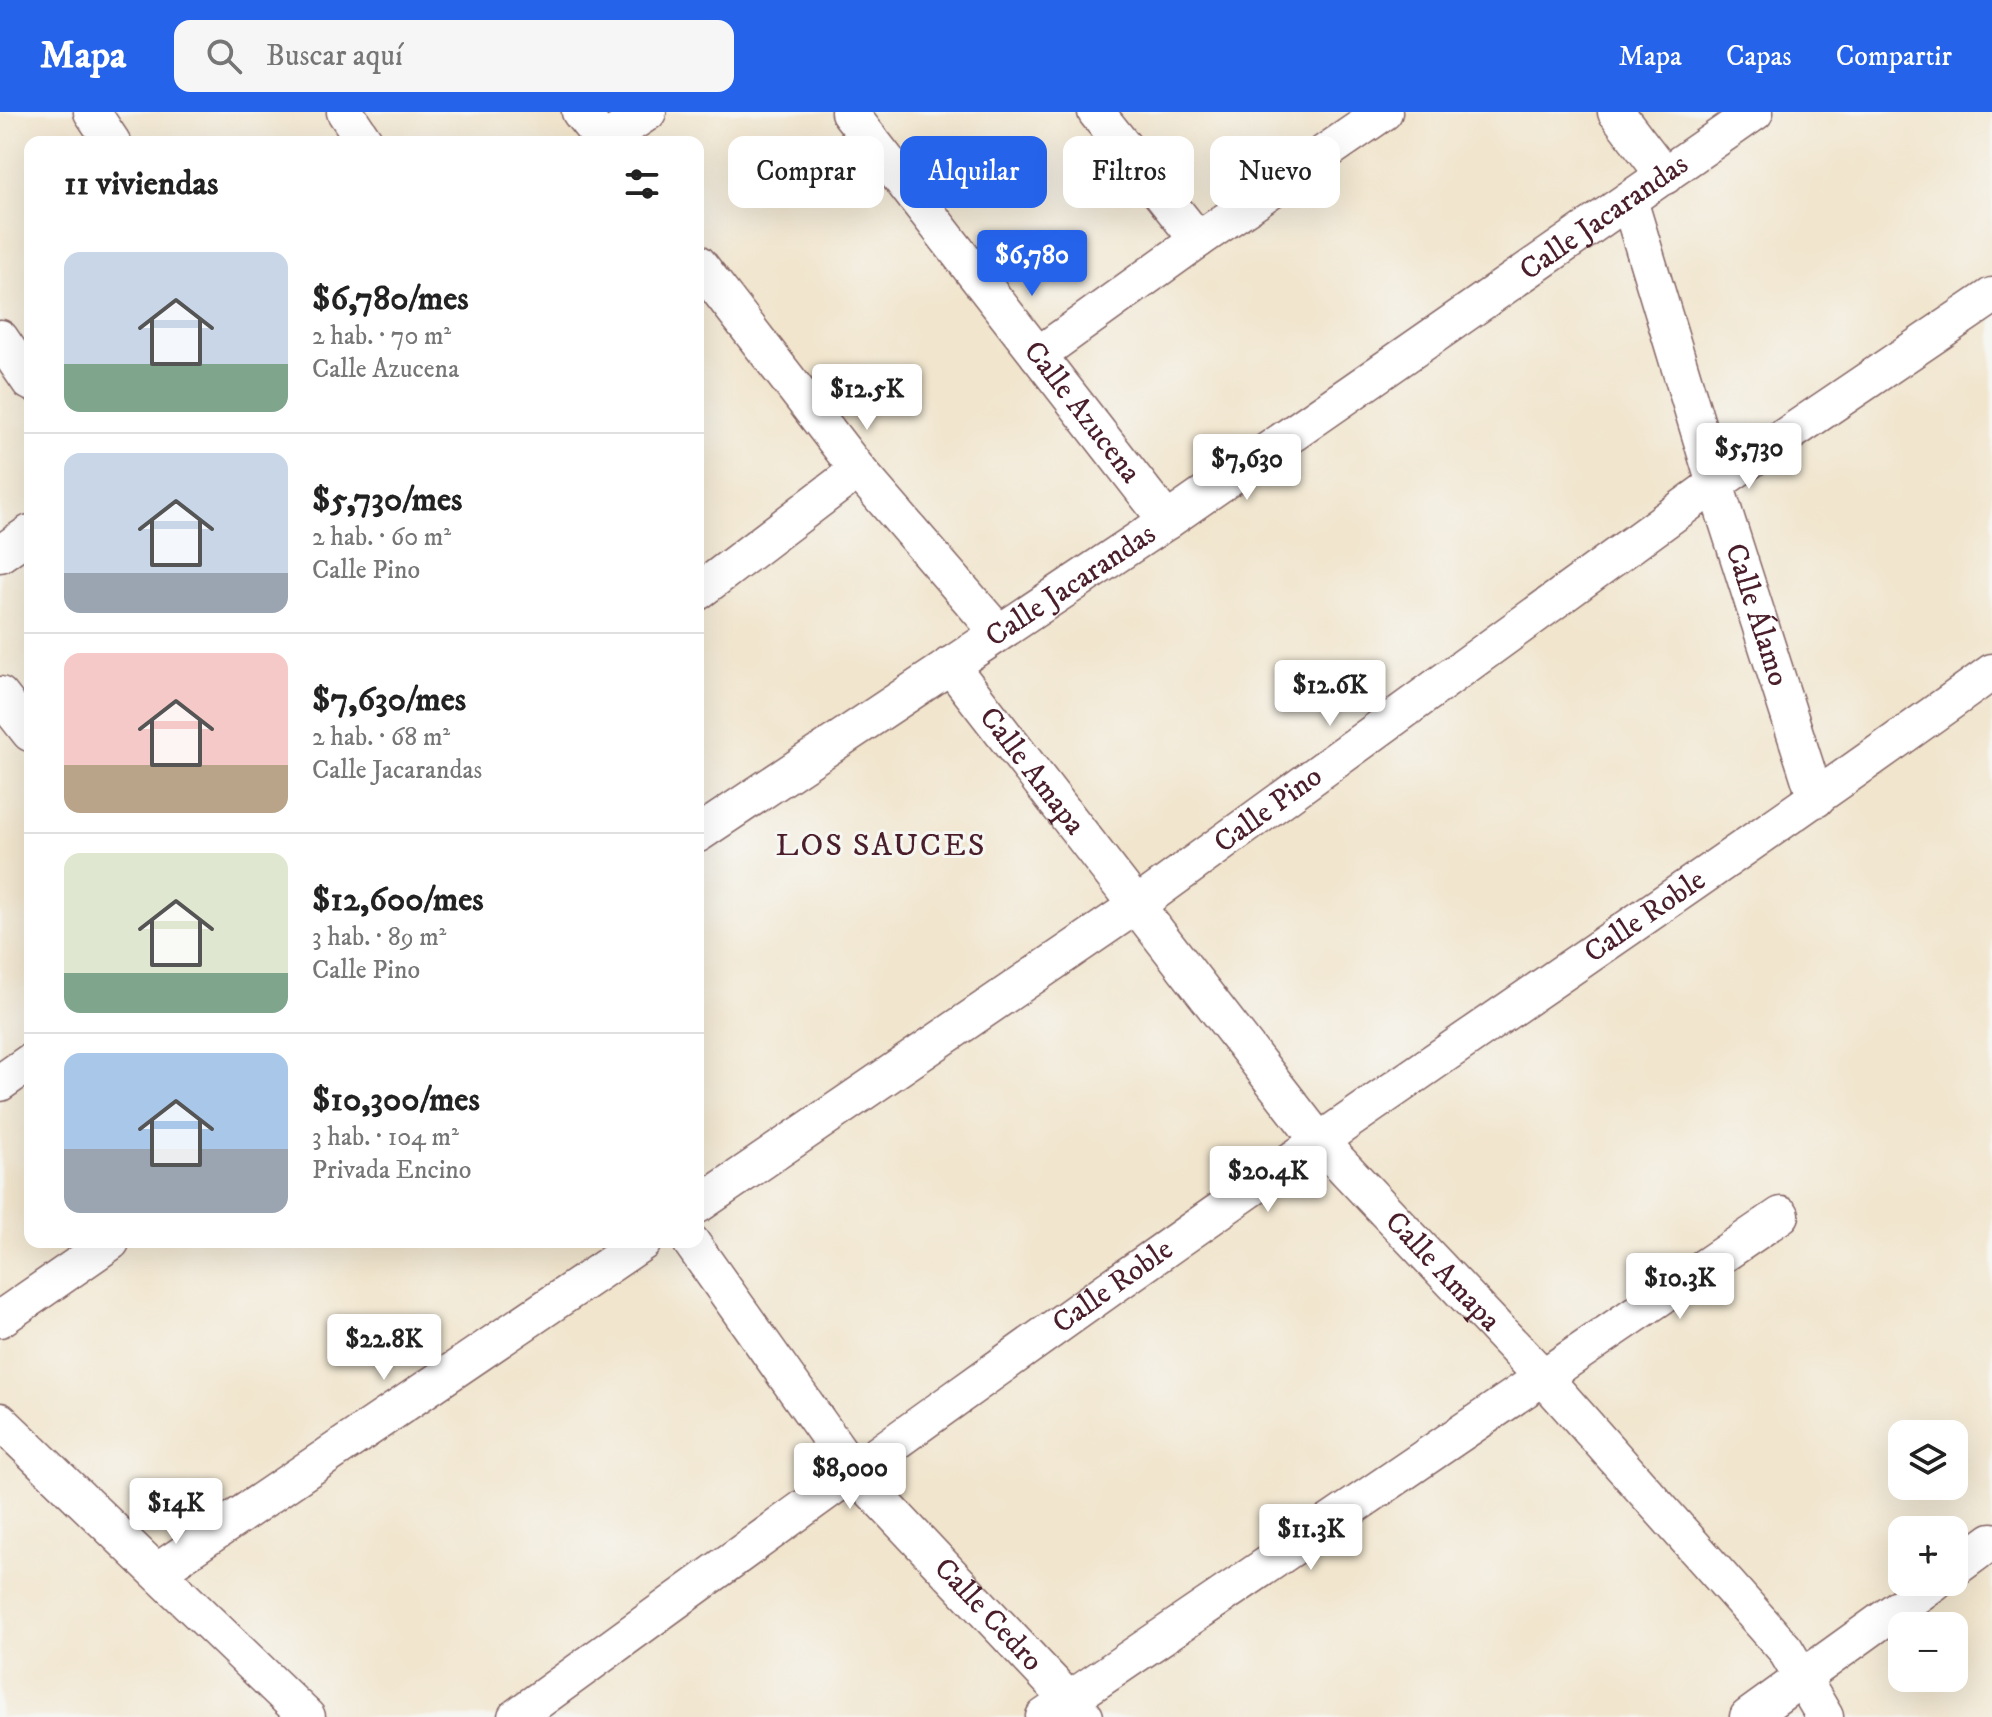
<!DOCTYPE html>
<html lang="es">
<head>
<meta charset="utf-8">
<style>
  :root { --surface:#fff; --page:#f6f6f6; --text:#222; --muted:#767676; --line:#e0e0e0; --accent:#2563eb }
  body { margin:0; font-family:"IM FELL DW Pica",serif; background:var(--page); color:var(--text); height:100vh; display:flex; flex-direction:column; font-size:30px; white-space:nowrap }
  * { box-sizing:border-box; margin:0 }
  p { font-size:26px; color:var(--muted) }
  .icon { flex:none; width:44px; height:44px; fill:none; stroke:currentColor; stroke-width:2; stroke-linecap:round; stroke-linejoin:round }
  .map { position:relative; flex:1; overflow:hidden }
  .details { position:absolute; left:24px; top:24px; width:680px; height:1112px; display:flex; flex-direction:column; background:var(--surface); border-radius:16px; box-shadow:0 8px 32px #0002 }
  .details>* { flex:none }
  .banner { position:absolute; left:728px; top:24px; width:760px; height:72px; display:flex; gap:16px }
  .fabs { position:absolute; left:1888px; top:1308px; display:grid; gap:16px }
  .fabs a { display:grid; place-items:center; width:80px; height:80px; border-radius:16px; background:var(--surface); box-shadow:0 8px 32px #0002; font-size:40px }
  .price { position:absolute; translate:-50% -68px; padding:0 18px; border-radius:8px; background:#fff; color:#222; font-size:26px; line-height:52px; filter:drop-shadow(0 2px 4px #0008) }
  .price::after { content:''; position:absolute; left:50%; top:48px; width:24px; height:18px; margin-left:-12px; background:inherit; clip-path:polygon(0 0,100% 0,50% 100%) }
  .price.current { background:var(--accent); color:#fff }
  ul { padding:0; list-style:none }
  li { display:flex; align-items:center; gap:24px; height:200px; padding:0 40px }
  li+li { border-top:2px solid var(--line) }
  li span { display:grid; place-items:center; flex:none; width:224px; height:160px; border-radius:16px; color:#555 }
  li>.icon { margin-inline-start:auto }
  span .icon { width:96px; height:96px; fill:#fffc; stroke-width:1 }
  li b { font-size:34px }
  h2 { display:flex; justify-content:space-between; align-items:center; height:96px; padding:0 40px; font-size:34px }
  .tag { padding:0 28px; border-radius:16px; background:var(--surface); box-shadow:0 8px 32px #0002; font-size:28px; line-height:72px }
  .tag.current { background:var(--accent); color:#fff }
  header { display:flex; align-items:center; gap:48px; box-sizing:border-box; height:112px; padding:0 40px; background:var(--accent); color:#fff }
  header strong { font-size:38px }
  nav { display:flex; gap:44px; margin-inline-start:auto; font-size:28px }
  .search { width:560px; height:72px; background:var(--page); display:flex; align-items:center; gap:20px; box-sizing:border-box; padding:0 28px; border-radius:16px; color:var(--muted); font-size:30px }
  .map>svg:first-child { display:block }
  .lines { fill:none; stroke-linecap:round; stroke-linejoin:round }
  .minor-casing { stroke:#846464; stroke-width:39 }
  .minor { stroke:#fff; stroke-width:36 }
  .labels { text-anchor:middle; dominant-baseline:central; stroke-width:6; stroke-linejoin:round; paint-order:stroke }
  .street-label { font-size:30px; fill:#4a1f2b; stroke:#f6f6f2 }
  .neighbourhood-label { font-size:32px; letter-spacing:2px; fill:#4a1f2b; stroke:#f6f6f2 }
</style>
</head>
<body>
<header>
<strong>Mapa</strong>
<div class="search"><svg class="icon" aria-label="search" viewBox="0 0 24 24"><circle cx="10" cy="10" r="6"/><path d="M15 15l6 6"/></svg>Buscar aquí</div>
<nav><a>Mapa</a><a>Capas</a><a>Compartir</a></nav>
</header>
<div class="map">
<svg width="1992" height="1605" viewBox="0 0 1992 1605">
  <rect width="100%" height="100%" fill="#f6f6f2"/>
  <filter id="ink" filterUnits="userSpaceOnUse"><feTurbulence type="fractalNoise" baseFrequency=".0125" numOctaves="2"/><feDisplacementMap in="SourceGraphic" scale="16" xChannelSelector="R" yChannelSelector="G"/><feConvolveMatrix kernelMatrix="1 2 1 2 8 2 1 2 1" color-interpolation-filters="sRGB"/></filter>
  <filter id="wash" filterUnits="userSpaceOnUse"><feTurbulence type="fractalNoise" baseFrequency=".006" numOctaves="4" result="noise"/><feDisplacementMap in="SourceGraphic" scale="32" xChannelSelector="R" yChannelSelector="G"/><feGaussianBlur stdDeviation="1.8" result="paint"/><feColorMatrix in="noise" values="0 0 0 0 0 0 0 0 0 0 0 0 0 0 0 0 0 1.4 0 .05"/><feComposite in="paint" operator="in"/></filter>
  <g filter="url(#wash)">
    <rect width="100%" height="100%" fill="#f1e5cd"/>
  </g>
  <g filter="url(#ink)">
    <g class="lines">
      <g class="minor-casing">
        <g id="minor">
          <path d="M 92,0 L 112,30"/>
          <path d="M 345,0 L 365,30"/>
          <path d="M 580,0 L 604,30"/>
          <path id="s1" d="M 849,0 L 1167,409"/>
          <path d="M 1096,0 L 1198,128"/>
          <path d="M 1616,0 L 1665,64"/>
          <path d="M 603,30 L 648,0"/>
          <path id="s2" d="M 1629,88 L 1715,372 L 1816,687"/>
          <path d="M 698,151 L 858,358 L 998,520"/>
          <path d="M 0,226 L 30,270"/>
          <path d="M 1038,243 L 1198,128 L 1384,0"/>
          <path d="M 0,442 L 30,421"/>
          <path d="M 698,480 L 858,358"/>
          <path id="s3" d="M 950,553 L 1319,1029 L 1544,1266 L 1785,1537 L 1825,1605"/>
          <path d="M 0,583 L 30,621"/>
          <path id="s4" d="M 698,722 L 1167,409 L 1755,0"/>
          <path d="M 0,971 L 30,950"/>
          <path id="s5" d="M 698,1093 L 1137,793 L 1715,372 L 1992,184"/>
          <path id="s6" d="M 691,1130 L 853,1359 L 1085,1605"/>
          <path d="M 0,1207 L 111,1130"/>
          <path d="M 0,1309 L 307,1605"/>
          <path d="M 1954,1457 L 1992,1429"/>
          <path d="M 158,1459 L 643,1130"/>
          <path id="s7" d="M 516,1605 C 783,1411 1050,1216 1321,1028 C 1545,872 1771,720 1992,560"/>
          <path d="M 1044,1605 L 1781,1103"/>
          <path d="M 1748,1605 L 1935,1470"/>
        </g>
      </g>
      <use href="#minor" class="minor"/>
    </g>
  </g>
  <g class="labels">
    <g class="street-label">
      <text stroke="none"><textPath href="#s4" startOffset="1096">Calle Jacarandas</textPath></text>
      <text stroke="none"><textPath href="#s1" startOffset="380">Calle Azucena</textPath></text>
      <text stroke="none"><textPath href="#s4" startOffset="448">Calle Jacarandas</textPath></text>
      <text stroke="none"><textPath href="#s2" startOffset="434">Calle Álamo</textPath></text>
      <text stroke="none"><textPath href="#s3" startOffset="134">Calle Amapa</textPath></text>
      <text stroke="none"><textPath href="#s5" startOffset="694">Calle Pino</textPath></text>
      <text stroke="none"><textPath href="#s7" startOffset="1384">Calle Roble</textPath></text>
      <text stroke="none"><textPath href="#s3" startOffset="782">Calle Amapa</textPath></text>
      <text stroke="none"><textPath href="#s7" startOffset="736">Calle Roble</textPath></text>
      <text stroke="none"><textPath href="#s6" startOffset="478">Calle Cedro</textPath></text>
    </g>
    <g class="neighbourhood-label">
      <text x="881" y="734">LOS SAUCES</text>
    </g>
  </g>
</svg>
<div class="fabs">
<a><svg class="icon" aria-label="layers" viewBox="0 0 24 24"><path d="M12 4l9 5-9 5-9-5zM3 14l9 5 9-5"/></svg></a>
<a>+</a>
<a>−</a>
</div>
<b class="price current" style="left:1032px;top:186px">$6,780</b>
<b class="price" style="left:867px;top:320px">$12.5K</b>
<b class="price" style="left:1749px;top:379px">$5,730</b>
<b class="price" style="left:1247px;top:390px">$7,630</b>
<b class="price" style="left:1330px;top:616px">$12.6K</b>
<b class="price" style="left:1268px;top:1102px">$20.4K</b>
<b class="price" style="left:1680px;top:1209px">$10.3K</b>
<b class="price" style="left:384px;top:1270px">$22.8K</b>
<b class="price" style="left:850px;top:1399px">$8,000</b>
<b class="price" style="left:176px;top:1434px">$14K</b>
<b class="price" style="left:1311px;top:1460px">$11.3K</b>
<div class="banner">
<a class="tag">Comprar</a>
<a class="tag current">Alquilar</a>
<a class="tag">Filtros</a>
<a class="tag">Nuevo</a>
</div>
<section class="details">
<h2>11 viviendas<svg class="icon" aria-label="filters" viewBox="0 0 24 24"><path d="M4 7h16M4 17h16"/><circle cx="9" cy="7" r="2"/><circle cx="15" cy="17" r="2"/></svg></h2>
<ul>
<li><span style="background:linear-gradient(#c9d6e8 70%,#7fa58c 0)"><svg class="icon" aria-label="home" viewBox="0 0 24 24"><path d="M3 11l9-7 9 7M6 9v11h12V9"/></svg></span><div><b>$6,780/mes</b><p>2 hab. · 70 m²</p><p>Calle Azucena</p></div></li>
<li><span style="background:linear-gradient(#c9d6e8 75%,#9aa5b1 0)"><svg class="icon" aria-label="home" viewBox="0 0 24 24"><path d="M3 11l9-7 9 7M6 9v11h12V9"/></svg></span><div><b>$5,730/mes</b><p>2 hab. · 60 m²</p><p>Calle Pino</p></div></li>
<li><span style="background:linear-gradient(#f6c9c9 70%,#b9a48a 0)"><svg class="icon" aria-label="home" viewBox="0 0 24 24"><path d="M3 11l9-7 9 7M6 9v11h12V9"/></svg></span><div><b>$7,630/mes</b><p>2 hab. · 68 m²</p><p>Calle Jacarandas</p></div></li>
<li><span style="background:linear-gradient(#dfe7d0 75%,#7fa58c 0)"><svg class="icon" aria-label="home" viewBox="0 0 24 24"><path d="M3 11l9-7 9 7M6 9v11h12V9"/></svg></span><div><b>$12,600/mes</b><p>3 hab. · 89 m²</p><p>Calle Pino</p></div></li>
<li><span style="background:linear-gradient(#a9c7e8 60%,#9aa5b1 0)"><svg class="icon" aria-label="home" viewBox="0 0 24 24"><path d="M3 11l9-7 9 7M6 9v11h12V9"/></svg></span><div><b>$10,300/mes</b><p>3 hab. · 104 m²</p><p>Privada Encino</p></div></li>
</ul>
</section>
</div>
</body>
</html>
